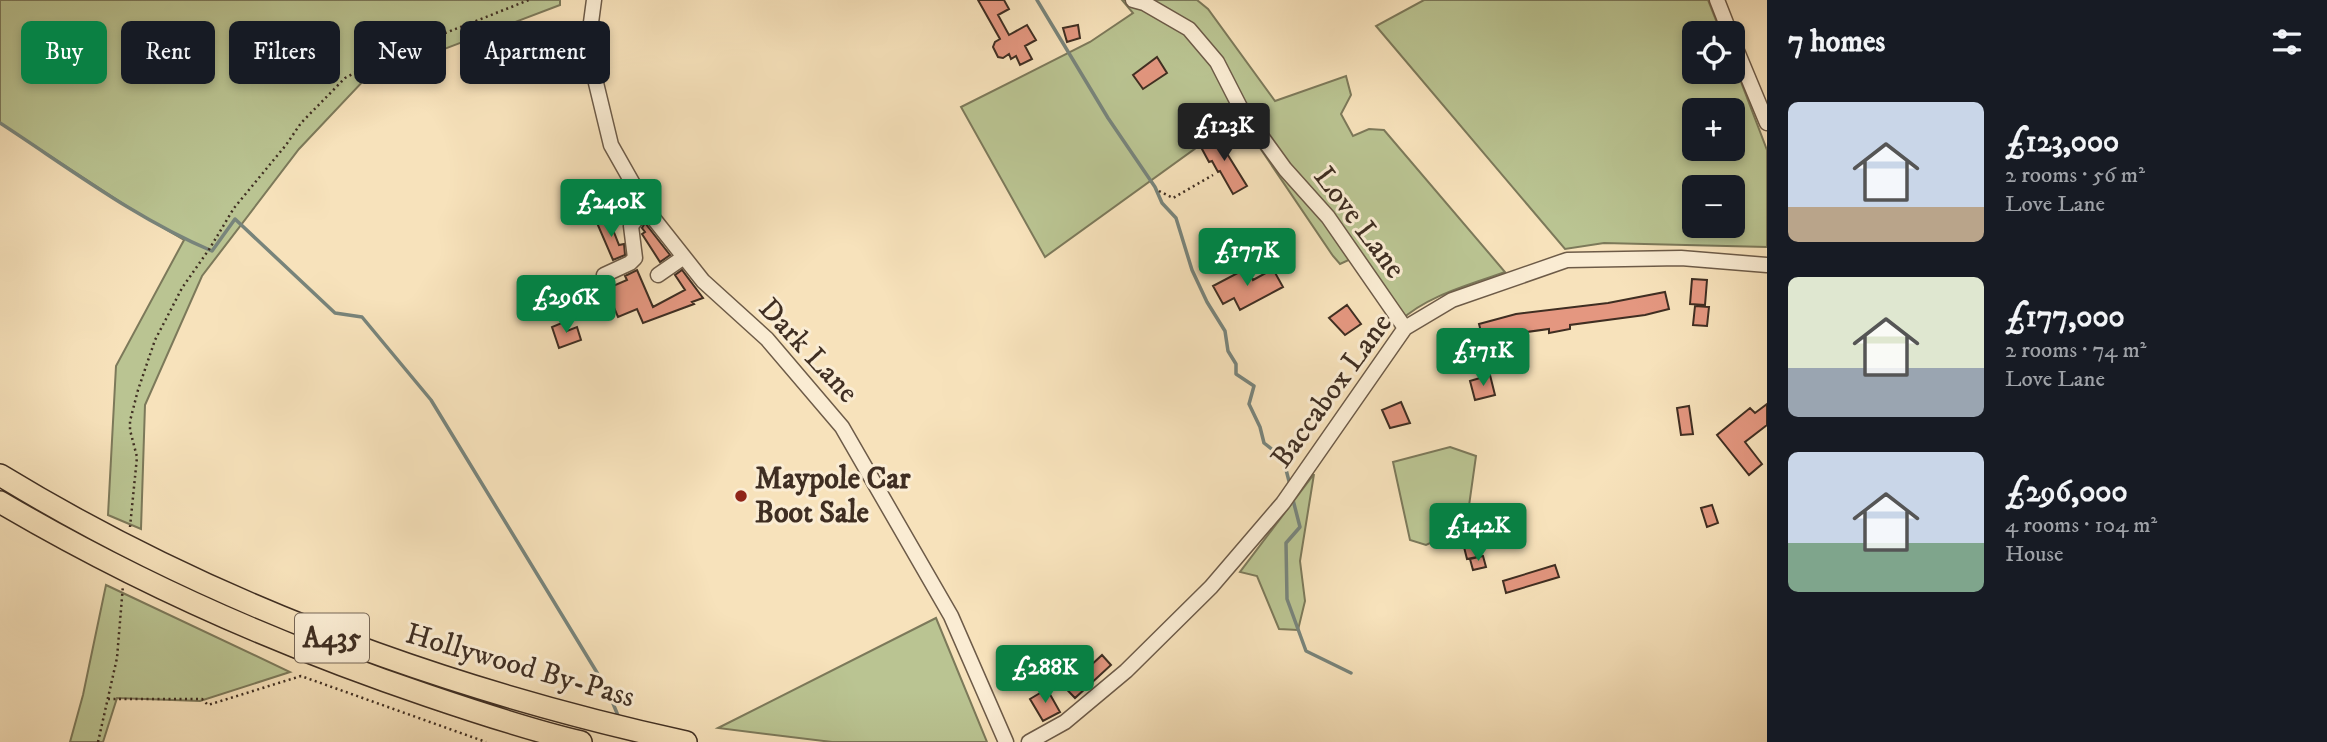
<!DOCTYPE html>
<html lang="en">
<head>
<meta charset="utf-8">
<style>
  :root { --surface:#171b24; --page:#20242c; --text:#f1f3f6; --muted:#9ea1a6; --accent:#0b8043 }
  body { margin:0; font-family:"IM FELL DW Pica",serif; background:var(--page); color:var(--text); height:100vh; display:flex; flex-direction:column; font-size:26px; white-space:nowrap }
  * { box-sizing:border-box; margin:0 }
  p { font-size:23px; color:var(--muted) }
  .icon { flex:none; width:38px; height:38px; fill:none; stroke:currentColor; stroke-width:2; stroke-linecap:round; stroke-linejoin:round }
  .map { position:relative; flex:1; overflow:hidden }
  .sheet { display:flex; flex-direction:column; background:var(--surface); width:560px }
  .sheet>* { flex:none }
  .guide { position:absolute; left:21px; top:21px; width:665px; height:63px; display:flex; gap:14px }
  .controls { position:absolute; left:1682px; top:21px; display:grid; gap:14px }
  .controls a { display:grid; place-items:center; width:63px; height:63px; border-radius:10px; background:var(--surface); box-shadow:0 4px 10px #0003; font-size:35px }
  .price { position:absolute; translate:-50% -60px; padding:0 16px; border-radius:7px; background:var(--accent); color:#fff; font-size:23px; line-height:46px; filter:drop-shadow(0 2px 4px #0008) }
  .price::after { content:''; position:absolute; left:50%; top:42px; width:21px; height:16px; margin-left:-10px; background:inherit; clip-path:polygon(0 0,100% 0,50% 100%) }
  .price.active { background:#222; color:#fff }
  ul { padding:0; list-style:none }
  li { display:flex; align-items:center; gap:21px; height:175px; padding:0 21px }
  li span { display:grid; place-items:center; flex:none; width:196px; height:140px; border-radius:10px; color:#555 }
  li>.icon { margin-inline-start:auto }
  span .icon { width:84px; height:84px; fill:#fffc; stroke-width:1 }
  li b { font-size:30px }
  h2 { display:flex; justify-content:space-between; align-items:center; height:84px; padding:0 21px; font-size:30px }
  .pill { padding:0 24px; border-radius:10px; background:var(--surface); box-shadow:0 4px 10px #0003; font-size:24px; line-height:63px }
  .pill.active { background:var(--accent); color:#fff }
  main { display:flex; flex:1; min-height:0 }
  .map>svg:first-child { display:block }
  .green { fill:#bac492; stroke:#7c795a; stroke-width:2; fill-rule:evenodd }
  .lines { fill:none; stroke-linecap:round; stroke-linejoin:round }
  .stream { stroke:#78847b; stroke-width:3.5 }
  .building { fill:#e49780; stroke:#3f2e22; stroke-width:2 }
  .minor-casing { stroke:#6d5b48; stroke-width:17 }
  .highway-casing { stroke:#3f2e22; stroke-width:24 }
  .path { stroke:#3f2e22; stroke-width:2.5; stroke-dasharray:2 3.5; stroke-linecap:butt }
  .minor { stroke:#faecd3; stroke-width:14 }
  .highway { stroke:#f7e2bb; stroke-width:21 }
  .poi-dot { fill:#8f2418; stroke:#faecd3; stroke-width:2.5 }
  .labels { text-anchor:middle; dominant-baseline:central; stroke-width:6; stroke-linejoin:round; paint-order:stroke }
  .shield { fill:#faecd3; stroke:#776757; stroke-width:2 }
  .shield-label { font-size:28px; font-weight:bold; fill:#3f2e22 }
  .street-label { font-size:30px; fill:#3f2e22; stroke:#faecd3 }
  .poi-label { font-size:30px; font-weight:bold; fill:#3f2e22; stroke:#faecd3; text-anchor:start }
</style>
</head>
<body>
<main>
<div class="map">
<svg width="1767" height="742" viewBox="0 0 1767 742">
  <rect width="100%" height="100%" fill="#f7e2bb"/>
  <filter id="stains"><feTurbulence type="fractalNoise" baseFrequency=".00286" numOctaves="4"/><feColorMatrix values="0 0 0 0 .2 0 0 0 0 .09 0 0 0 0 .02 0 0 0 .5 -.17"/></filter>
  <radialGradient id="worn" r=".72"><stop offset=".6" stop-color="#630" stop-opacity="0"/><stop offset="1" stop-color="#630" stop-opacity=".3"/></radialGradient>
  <path class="green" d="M 0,0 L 560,0 L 560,5 L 365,79 L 299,149 L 202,276 L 145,405 L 141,529 L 108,515 L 116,366 L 184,240 L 128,207 L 0,123 Z
    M 1122,0 L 1197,0 L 1208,9 L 1275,101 L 1346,76 L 1351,95 L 1341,114 L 1353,136 L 1369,129 L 1384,130 L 1505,272 C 1470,285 1428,295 1400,321 L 1355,257 L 1340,264 L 1333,256 L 1239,117 L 1045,257 L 961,107 L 1090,42 L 1133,13 Z
    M 1424,0 L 1708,0 L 1721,33 L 1694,33 L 1694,72 L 1732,72 L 1733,61 L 1767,150 L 1767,247 L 1604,243 L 1565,249 L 1376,26 ZM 1694,110 L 1732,110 L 1732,149 L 1694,149 ZM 1694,187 L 1732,187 L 1732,226 L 1694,226 Z
    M 1450,447 L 1476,456 L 1466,527 L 1426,545 L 1410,540 L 1393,462 Z
    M 1314,474 L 1300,561 L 1305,601 L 1298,630 L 1279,629 L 1257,576 L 1240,572 Z
    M 106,585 L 290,672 L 200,701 L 117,698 L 103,742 L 70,742 L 83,695 Z
    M 936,618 L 987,742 L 832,742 L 718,728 Z"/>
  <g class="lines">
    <path class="stream" d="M 1037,0 L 1108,118 L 1155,187 L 1162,203 L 1176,218 L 1192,270 L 1207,302 L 1225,331 L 1228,351 L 1236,364 L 1236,374 L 1254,386 L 1249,404 L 1260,427 L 1264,443 L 1283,458 L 1290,485
      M 0,123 C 69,168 136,219 212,251 L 235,219 L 335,313 L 362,317 L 431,400 L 607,689 L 619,718
      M 1292,496 L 1300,527 L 1286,543 L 1287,599 L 1306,651 L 1351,673"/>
  </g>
  <path class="building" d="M 978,0 L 1004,0 L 1009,9 L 998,15 L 1009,35 L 1027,25 L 1036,40 L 1025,46 L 1032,59 L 1020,65 L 1016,56 L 1011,59 L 1009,54 L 1003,58 L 998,57 L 993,47 L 995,42 L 1000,39 Z
    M 1078,25 L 1080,38 L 1067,42 L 1063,28 Z
    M 1157,57 L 1167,73 L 1143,89 L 1133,75 Z
    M 1215,134 L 1217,138 L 1221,135 L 1229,150 L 1226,152 L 1247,186 L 1233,194 L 1220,171 L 1218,172 L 1212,161 L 1209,162 L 1202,149 L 1207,146 L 1204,141 Z
    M 608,217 L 619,245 L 624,244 L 625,255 L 613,260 L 597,223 Z
    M 645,223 L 670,255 L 660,262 L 642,234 L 645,232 L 642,228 Z
    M 1247,268 L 1253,280 L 1273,269 L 1283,287 L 1240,310 L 1234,298 L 1223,304 L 1213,286 Z
    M 637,270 L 653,307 L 685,290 L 675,275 L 682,270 L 703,298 L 692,302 L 694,304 L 643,323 L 637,309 L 618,317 L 606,289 L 627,280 L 625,276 Z
    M 1692,279 L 1707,280 L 1705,305 L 1690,304 Z
    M 1665,292 L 1669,309 L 1645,315 L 1570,325 L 1570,329 L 1549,333 L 1549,329 L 1512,334 L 1514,341 L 1498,345 L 1497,339 L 1484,343 L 1479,324 L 1516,314 L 1608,303 Z
    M 1347,305 L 1361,324 L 1345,335 L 1329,318 Z
    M 1695,306 L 1709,307 L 1707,326 L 1693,325 Z
    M 564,322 L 567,331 L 577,327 L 581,340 L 559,348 L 552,327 Z
    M 1490,375 L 1495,395 L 1475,400 L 1470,381 Z
    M 1401,402 L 1410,423 L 1390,428 L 1382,410 Z
    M 1767,404 L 1767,425 L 1745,442 L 1762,464 L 1749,475 L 1717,435 L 1750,408 L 1755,413 Z
    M 1689,406 L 1693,434 L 1681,435 L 1677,408 Z
    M 1712,505 L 1718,523 L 1707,527 L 1701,508 Z
    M 1473,541 L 1477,557 L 1467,559 L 1463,543 Z
    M 1483,556 L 1486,567 L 1473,570 L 1470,559 Z
    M 1555,565 L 1559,577 L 1506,593 L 1503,581 Z
    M 1102,655 L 1111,665 L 1075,698 L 1056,678 L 1064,671 L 1074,681 Z
    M 1047,689 L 1060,712 L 1043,721 L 1030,699 Z"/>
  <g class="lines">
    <g class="minor-casing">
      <path id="minor" d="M 594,0 L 590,30 L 596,83 L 611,145 L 650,214 L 703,281 L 767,339 L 842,427 L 951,616 L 1006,742
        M 1133,0 L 1144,3 L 1189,29 L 1217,62 L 1240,107 L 1285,169 L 1328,217 L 1405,328
        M 1717,0 L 1730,33
        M 1732,39 L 1767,123
        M 604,275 L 630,263 L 635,258 L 631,226 L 646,207
        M 658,275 L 684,257
        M 1029,742 L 1065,722 L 1126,671 L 1211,587 L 1283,503 L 1405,328 L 1452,300 L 1567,260 L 1681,258 L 1767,265"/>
    </g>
    <g class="highway-casing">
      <path id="highway" d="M 0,475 C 212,604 444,689 686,742
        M 0,502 C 136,582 280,646 429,696 C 479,713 530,730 581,742"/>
    </g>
    <path class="path" d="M 1159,191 L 1173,198 L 1213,175
      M 130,527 L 137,457 L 130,430 L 130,421 L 138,390 L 155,340 L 166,319 L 182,288 L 210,248 L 234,208 L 286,145 L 301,123 L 345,78 L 382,58 L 529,0
      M 108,699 L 202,699 L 208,705 L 301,676 L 486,742
      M 98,742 L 117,658 L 123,585"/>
    <use href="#minor" class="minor"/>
    <use href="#highway" class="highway"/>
  </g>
  <circle class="poi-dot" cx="741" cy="496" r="7"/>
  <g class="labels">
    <rect class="shield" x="295" y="613.5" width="74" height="49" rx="5"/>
    <g class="shield-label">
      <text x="332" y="638">A435</text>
    </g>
    <g class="street-label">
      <text transform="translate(1359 223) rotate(53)">Love Lane</text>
      <text transform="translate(808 351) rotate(47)">Dark Lane</text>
      <text transform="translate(1332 391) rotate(-54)">Baccabox Lane</text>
      <text transform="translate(520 666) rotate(16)">Hollywood By-Pass</text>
    </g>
    <g class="poi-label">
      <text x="755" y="479">Maypole Car<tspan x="755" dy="34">Boot Sale</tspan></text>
    </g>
  </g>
  <rect width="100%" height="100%" filter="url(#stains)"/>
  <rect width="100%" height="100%" fill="url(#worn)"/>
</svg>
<div class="controls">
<a><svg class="icon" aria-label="locate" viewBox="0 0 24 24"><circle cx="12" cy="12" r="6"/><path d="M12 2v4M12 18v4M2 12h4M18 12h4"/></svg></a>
<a>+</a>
<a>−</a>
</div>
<b class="price active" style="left:1224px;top:163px">£123K</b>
<b class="price" style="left:611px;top:239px">£240K</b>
<b class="price" style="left:1247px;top:288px">£177K</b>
<b class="price" style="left:566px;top:335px">£296K</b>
<b class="price" style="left:1483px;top:388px">£171K</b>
<b class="price" style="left:1478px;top:563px">£142K</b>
<b class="price" style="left:1045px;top:705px">£288K</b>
<div class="guide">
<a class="pill active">Buy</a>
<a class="pill">Rent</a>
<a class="pill">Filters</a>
<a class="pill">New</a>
<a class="pill">Apartment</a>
</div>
</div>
<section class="sheet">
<h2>7 homes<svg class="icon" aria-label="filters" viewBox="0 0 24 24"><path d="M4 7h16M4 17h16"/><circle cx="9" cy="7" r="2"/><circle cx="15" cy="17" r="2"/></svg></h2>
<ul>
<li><span style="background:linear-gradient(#c9d6e8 75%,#b9a48a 0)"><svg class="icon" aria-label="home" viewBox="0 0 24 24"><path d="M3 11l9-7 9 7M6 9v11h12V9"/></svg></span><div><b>£123,000</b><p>2 rooms · 56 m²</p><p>Love Lane</p></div></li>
<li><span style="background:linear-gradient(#dfe7d0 65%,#9aa5b1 0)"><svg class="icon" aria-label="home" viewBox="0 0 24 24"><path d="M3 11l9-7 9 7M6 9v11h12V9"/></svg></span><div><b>£177,000</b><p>2 rooms · 74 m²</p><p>Love Lane</p></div></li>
<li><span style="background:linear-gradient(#c9d6e8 65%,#7fa58c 0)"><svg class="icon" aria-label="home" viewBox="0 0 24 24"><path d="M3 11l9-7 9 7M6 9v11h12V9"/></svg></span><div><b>£296,000</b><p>4 rooms · 104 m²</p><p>House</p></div></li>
</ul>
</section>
</main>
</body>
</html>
